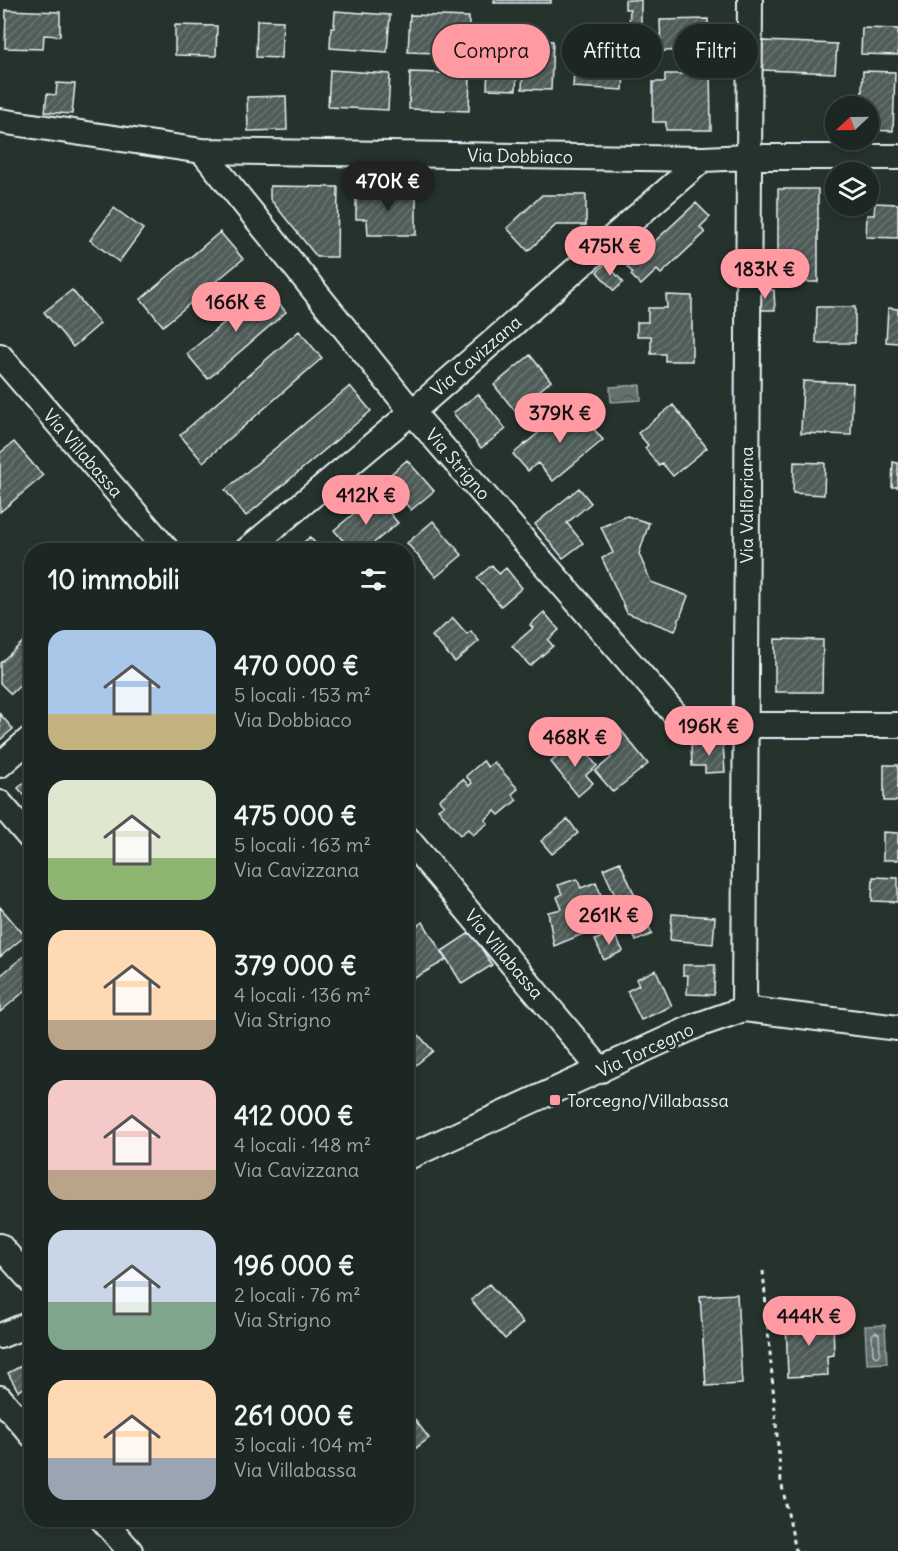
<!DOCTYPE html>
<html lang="it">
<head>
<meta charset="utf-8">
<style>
  :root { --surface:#1c2622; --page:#252e2a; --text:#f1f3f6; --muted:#a0a5a5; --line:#3a4340; --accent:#ff9aa2 }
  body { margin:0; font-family:Delius,sans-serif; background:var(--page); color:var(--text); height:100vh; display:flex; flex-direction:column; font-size:22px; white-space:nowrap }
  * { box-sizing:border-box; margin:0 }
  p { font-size:20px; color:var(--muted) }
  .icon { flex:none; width:33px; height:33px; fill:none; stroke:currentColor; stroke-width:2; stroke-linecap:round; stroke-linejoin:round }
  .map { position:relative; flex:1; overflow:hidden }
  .details { position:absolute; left:24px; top:543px; width:390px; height:984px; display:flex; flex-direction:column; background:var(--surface); border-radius:24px; box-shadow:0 3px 9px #0003,0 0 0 2px var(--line) }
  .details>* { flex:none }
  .banner { position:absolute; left:432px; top:24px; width:375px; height:54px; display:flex; gap:12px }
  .needle { width:39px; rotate:248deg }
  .tools { position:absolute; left:825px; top:96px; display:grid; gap:12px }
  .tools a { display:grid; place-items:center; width:54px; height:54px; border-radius:50%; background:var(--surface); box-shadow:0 3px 9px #0003,0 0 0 2px var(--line); font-size:30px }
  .price { position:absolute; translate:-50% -51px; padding:0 14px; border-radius:21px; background:var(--accent); color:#111; font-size:20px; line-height:39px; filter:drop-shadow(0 2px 3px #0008) }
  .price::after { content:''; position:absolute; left:50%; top:36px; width:18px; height:14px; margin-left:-9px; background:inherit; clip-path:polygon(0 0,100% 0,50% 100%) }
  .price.current { background:#222; color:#fff }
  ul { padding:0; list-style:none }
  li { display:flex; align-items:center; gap:18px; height:150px; padding:0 24px }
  li span { display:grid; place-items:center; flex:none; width:168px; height:120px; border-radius:18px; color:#555 }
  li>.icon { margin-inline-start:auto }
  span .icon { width:72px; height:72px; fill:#fffc; stroke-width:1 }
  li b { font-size:26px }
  h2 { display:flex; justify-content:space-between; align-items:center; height:72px; padding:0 24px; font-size:26px }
  .chip { padding:0 21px; border-radius:27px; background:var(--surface); box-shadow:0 3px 9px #0003,0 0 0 2px var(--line); font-size:21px; line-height:54px }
  .chip.current { background:var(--accent); color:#111 }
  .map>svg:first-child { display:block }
  .water { fill:url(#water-waves); stroke:#98a3a5; stroke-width:1.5 }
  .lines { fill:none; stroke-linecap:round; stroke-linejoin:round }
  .shore { stroke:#b3bdc0; stroke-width:1.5 }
  .building { fill:url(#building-hatch); stroke:#e8f1f8; stroke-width:1.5 }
  .minor-casing { stroke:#e8f1f8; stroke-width:28 }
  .path { stroke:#e8f1f8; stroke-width:3; stroke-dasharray:4.5 4.5; stroke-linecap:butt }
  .minor { stroke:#26332d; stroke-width:24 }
  .poi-dot { fill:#ff9aa2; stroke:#26332d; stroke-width:2 }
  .labels { text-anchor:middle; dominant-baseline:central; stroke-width:5; stroke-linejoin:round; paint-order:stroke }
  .street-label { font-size:18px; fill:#e8f1f8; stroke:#26332d }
  .poi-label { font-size:18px; fill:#e8f1f8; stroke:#26332d; text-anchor:start }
</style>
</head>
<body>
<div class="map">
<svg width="898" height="1551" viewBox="0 0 898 1551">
  <defs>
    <pattern id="water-waves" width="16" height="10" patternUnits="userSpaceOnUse" patternTransform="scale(1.5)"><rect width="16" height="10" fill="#636f6d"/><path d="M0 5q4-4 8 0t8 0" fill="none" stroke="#535a5a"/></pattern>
    <pattern id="building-hatch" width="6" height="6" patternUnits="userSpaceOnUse" patternTransform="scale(1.5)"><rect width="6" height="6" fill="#505c59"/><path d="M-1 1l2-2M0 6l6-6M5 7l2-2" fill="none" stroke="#697472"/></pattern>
  </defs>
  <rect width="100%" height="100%" fill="#26332d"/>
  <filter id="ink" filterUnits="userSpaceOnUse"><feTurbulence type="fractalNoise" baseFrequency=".0167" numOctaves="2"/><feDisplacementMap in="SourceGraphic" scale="12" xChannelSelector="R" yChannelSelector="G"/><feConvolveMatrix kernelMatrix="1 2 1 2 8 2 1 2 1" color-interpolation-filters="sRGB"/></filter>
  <g filter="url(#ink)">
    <path class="water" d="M 640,385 L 641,400 L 611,402 L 610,387 Z
      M 885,1325 L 887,1363 L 867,1364 L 865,1326 Z"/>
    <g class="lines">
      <path class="shore" d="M 875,1332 L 879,1334 L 880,1354 L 877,1357 L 873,1355 L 872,1335 Z"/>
    </g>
    <path class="building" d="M 494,0 L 551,0 L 551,3 L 494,3 Z
      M 625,0 L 641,0 L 641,29 L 629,29 L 630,9 L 625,9 Z
      M 6,10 L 60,12 L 60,36 L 44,35 L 43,49 L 5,48 Z
      M 335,11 L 390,15 L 387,52 L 330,48 L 331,28 L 334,28 Z
      M 410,15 L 469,17 L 468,54 L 408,52 Z
      M 708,19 L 709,50 L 661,51 L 660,20 Z
      M 257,20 L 283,21 L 281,58 L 256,57 Z
      M 175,25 L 217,26 L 216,56 L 175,55 Z
      M 862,28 L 898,29 L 898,55 L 861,54 Z
      M 489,39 L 553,41 L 551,90 L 522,89 L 523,72 L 517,71 L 516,90 L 487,89 Z
      M 763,41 L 837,44 L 835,73 L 762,70 Z
      M 575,53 L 625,55 L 623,90 L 573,87 Z
      M 683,67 L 710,67 L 711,130 L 666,130 L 666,122 L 653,122 L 653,82 L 665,82 L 665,74 L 683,74 Z
      M 330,70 L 390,74 L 388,110 L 328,107 Z
      M 863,71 L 895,72 L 893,131 L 868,130 L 868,106 L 861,106 Z
      M 410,72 L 470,74 L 469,111 L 409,109 Z
      M 57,83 L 75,84 L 72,114 L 45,112 L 47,94 L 56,95 Z
      M 286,96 L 287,130 L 248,131 L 247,97 Z
      M 270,186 L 338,187 L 337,257 L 317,257 L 270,199 Z
      M 778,189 L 818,189 L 818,282 L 778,282 Z
      M 356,190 L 416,191 L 416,235 L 368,235 L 367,219 L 356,219 Z
      M 542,195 L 586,195 L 586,225 L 556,225 L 528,251 L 507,228 Z
      M 696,203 L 710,217 L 700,227 L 705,233 L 661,274 L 657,270 L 641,285 L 631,275 L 633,273 L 627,267 Z
      M 875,203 L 898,204 L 898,238 L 866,237 L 867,215 L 874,215 Z
      M 114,208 L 143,229 L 119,262 L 90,240 Z
      M 220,232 L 243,259 L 163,326 L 141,299 Z
      M 606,263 L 623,282 L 614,291 L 597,272 Z
      M 265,288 L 286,312 L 208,379 L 187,354 Z
      M 72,290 L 100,324 L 73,347 L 44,312 Z
      M 774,290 L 775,310 L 756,310 L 755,291 Z
      M 666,295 L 692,296 L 692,361 L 665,361 L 665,354 L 651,354 L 651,336 L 637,336 L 637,322 L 648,322 L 648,308 L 667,308 Z
      M 817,307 L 855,307 L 855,343 L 816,343 Z
      M 888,308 L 898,309 L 898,343 L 886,342 Z
      M 299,331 L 322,358 L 203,462 L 180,435 Z
      M 530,355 L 551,381 L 515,411 L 494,385 Z
      M 803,381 L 853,383 L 851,435 L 801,433 Z
      M 350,386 L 371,411 L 246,516 L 225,490 Z
      M 478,394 L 506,429 L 481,448 L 453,413 Z
      M 573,404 L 603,440 L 553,481 L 538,463 L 528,471 L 513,454 Z
      M 673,405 L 707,448 L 673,476 L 662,463 L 659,466 L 645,448 L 648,445 L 638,433 Z
      M 14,442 L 43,476 L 0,512 L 0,453 Z
      M 407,460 L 434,491 L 411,510 L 385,479 Z
      M 794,462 L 825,463 L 824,495 L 793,493 Z
      M 893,462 L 898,463 L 898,487 L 892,487 Z
      M 579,488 L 591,503 L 567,523 L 583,543 L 563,558 L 535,524 Z
      M 375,496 L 398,523 L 365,550 L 351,550 L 334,530 Z
      M 627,516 L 649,523 L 639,554 L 651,582 L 688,596 L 675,631 L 627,613 L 602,558 L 613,553 L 601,527 Z
      M 433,521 L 462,555 L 436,577 L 407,543 Z
      M 310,537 L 321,550 L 294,550 Z
      M 492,565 L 499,574 L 506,568 L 522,588 L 501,606 L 477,578 Z
      M 544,612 L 559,630 L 548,640 L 553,646 L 530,666 L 512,646 L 533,628 L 530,625 Z
      M 453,618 L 467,634 L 471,631 L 479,641 L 455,662 L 432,636 Z
      M 775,639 L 823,640 L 822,692 L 775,692 Z
      M 25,640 L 32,647 L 32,679 L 28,678 L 11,694 L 0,683 L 0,663 Z
      M 406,663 L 408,663 L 414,698 L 406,699 Z
      M 0,714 L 13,729 L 0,740 Z
      M 620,729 L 648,764 L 613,792 L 595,771 L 611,758 L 601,745 Z
      M 577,741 L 597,766 L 586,775 L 593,783 L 578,796 L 551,762 Z
      M 723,744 L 725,772 L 705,773 L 705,766 L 692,766 L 691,745 Z
      M 483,761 L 488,767 L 494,762 L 518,789 L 512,794 L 517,800 L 499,815 L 495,811 L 485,820 L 488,823 L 473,835 L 468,829 L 460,835 L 438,809 L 444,805 L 439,800 L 463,779 L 469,786 L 472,783 L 466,776 Z
      M 884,765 L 898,765 L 898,801 L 884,801 Z
      M 32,776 L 32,804 L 18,788 Z
      M 568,819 L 578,833 L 552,854 L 541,841 Z
      M 883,832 L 898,833 L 898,860 L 883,860 Z
      M 620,862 L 652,934 L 636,941 L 603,869 Z
      M 873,877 L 898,878 L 898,902 L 872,901 Z
      M 577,879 L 581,888 L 596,882 L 609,916 L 585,927 L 588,932 L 554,946 L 548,912 L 562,909 L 557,897 L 562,894 L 558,885 Z
      M 0,907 L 25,936 L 0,957 Z
      M 672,914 L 715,917 L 713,944 L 670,940 Z
      M 409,921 L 413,928 L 423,922 L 446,960 L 406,983 L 406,923 Z
      M 471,932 L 492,965 L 462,984 L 442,951 Z
      M 613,932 L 623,951 L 604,960 L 595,940 Z
      M 32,949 L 32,985 L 0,1012 L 0,976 Z
      M 683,965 L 715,965 L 714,995 L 687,994 L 688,975 L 683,975 Z
      M 656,970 L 672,1006 L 641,1020 L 627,991 L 639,985 L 636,979 Z
      M 415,1031 L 433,1051 L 406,1073 L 406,1038 Z
      M 32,1157 L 32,1190 L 21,1184 L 24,1179 L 20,1176 Z
      M 489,1284 L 523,1323 L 505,1339 L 471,1300 Z
      M 737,1294 L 742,1384 L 706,1386 L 700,1296 Z
      M 833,1320 L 834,1355 L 827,1356 L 828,1375 L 788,1377 L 786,1322 Z
      M 32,1360 L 32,1384 L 18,1391 L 8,1373 Z
      M 406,1408 L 429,1438 L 411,1452 L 406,1445 Z"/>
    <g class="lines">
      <g class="minor-casing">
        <path id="minor" d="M 0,121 L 202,151 L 703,159 L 748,157 L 898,157
          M 202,151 L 412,412 L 681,721 L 745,725 L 898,725
          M 0,356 L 167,550
          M 247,550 L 412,412 L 703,159
          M 0,765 L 32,737
          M 0,803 L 32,840
          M 406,837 L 601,1070
          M 744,1009 L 750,0
          M 406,1158 L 698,1025 L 744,1009 L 898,1028
          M 0,1246 L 32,1282
          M 0,1336 L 32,1323
          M 0,1398 L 32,1435
          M 103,1520 L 130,1551"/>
      </g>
      <path class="path" d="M 763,1271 L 781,1481 L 796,1551"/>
      <use href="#minor" class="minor"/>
    </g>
  </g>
  <rect class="poi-dot" x="549" y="1094" width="12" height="12" rx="3"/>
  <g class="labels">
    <g class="street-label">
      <text transform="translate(520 156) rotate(1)">Via Dobbiaco</text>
      <text transform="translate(476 356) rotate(-41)">Via Cavizzana</text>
      <text transform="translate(83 453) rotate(49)">Via Villabassa</text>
      <text transform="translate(458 464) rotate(49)">Via Strigno</text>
      <text transform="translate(746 505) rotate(-90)">Via Valfloriana</text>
      <text transform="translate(504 954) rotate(50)">Via Villabassa</text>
      <text transform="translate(645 1050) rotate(-25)">Via Torcegno</text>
    </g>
    <g class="poi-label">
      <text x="567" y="1100">Torcegno/Villabassa</text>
    </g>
  </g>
</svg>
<div class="tools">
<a><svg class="needle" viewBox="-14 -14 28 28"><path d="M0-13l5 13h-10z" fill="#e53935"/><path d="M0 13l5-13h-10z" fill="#a0a5a5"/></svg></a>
<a><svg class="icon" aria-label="layers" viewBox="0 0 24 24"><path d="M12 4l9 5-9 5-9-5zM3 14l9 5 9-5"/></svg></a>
</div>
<b class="price current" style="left:388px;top:212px">470K €</b>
<b class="price" style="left:610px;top:277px">475K €</b>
<b class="price" style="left:765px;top:300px">183K €</b>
<b class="price" style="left:236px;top:333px">166K €</b>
<b class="price" style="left:560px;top:444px">379K €</b>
<b class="price" style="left:366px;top:526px">412K €</b>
<b class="price" style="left:709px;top:757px">196K €</b>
<b class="price" style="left:575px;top:768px">468K €</b>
<b class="price" style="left:609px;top:946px">261K €</b>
<b class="price" style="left:809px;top:1347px">444K €</b>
<div class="banner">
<a class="chip current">Compra</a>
<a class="chip">Affitta</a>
<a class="chip">Filtri</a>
</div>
<section class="details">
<h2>10 immobili<svg class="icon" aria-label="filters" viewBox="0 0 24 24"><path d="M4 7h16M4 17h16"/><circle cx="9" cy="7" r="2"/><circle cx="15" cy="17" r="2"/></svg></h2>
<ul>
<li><span style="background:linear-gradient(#a9c7e8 70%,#c2b280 0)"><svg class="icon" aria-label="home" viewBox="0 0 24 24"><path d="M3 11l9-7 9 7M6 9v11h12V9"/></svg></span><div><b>470 000 €</b><p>5 locali · 153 m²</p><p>Via Dobbiaco</p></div></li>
<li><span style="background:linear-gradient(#dfe7d0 65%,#8fb573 0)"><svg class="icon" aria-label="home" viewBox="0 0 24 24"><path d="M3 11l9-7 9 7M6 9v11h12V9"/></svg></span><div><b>475 000 €</b><p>5 locali · 163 m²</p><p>Via Cavizzana</p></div></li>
<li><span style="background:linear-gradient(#ffd9b3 75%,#b9a48a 0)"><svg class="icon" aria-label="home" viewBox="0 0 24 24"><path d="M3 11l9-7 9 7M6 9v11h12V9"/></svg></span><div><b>379 000 €</b><p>4 locali · 136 m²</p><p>Via Strigno</p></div></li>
<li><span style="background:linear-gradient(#f6c9c9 75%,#b9a48a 0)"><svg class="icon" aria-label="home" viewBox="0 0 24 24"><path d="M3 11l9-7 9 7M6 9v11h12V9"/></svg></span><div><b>412 000 €</b><p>4 locali · 148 m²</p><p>Via Cavizzana</p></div></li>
<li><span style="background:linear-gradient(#c9d6e8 60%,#7fa58c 0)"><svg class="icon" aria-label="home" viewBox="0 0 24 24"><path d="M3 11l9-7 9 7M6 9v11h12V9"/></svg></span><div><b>196 000 €</b><p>2 locali · 76 m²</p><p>Via Strigno</p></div></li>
<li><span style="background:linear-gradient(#ffd9b3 65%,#9aa5b1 0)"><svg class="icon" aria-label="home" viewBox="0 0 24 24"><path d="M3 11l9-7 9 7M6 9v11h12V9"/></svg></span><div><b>261 000 €</b><p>3 locali · 104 m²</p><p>Via Villabassa</p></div></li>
</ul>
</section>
</div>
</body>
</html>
